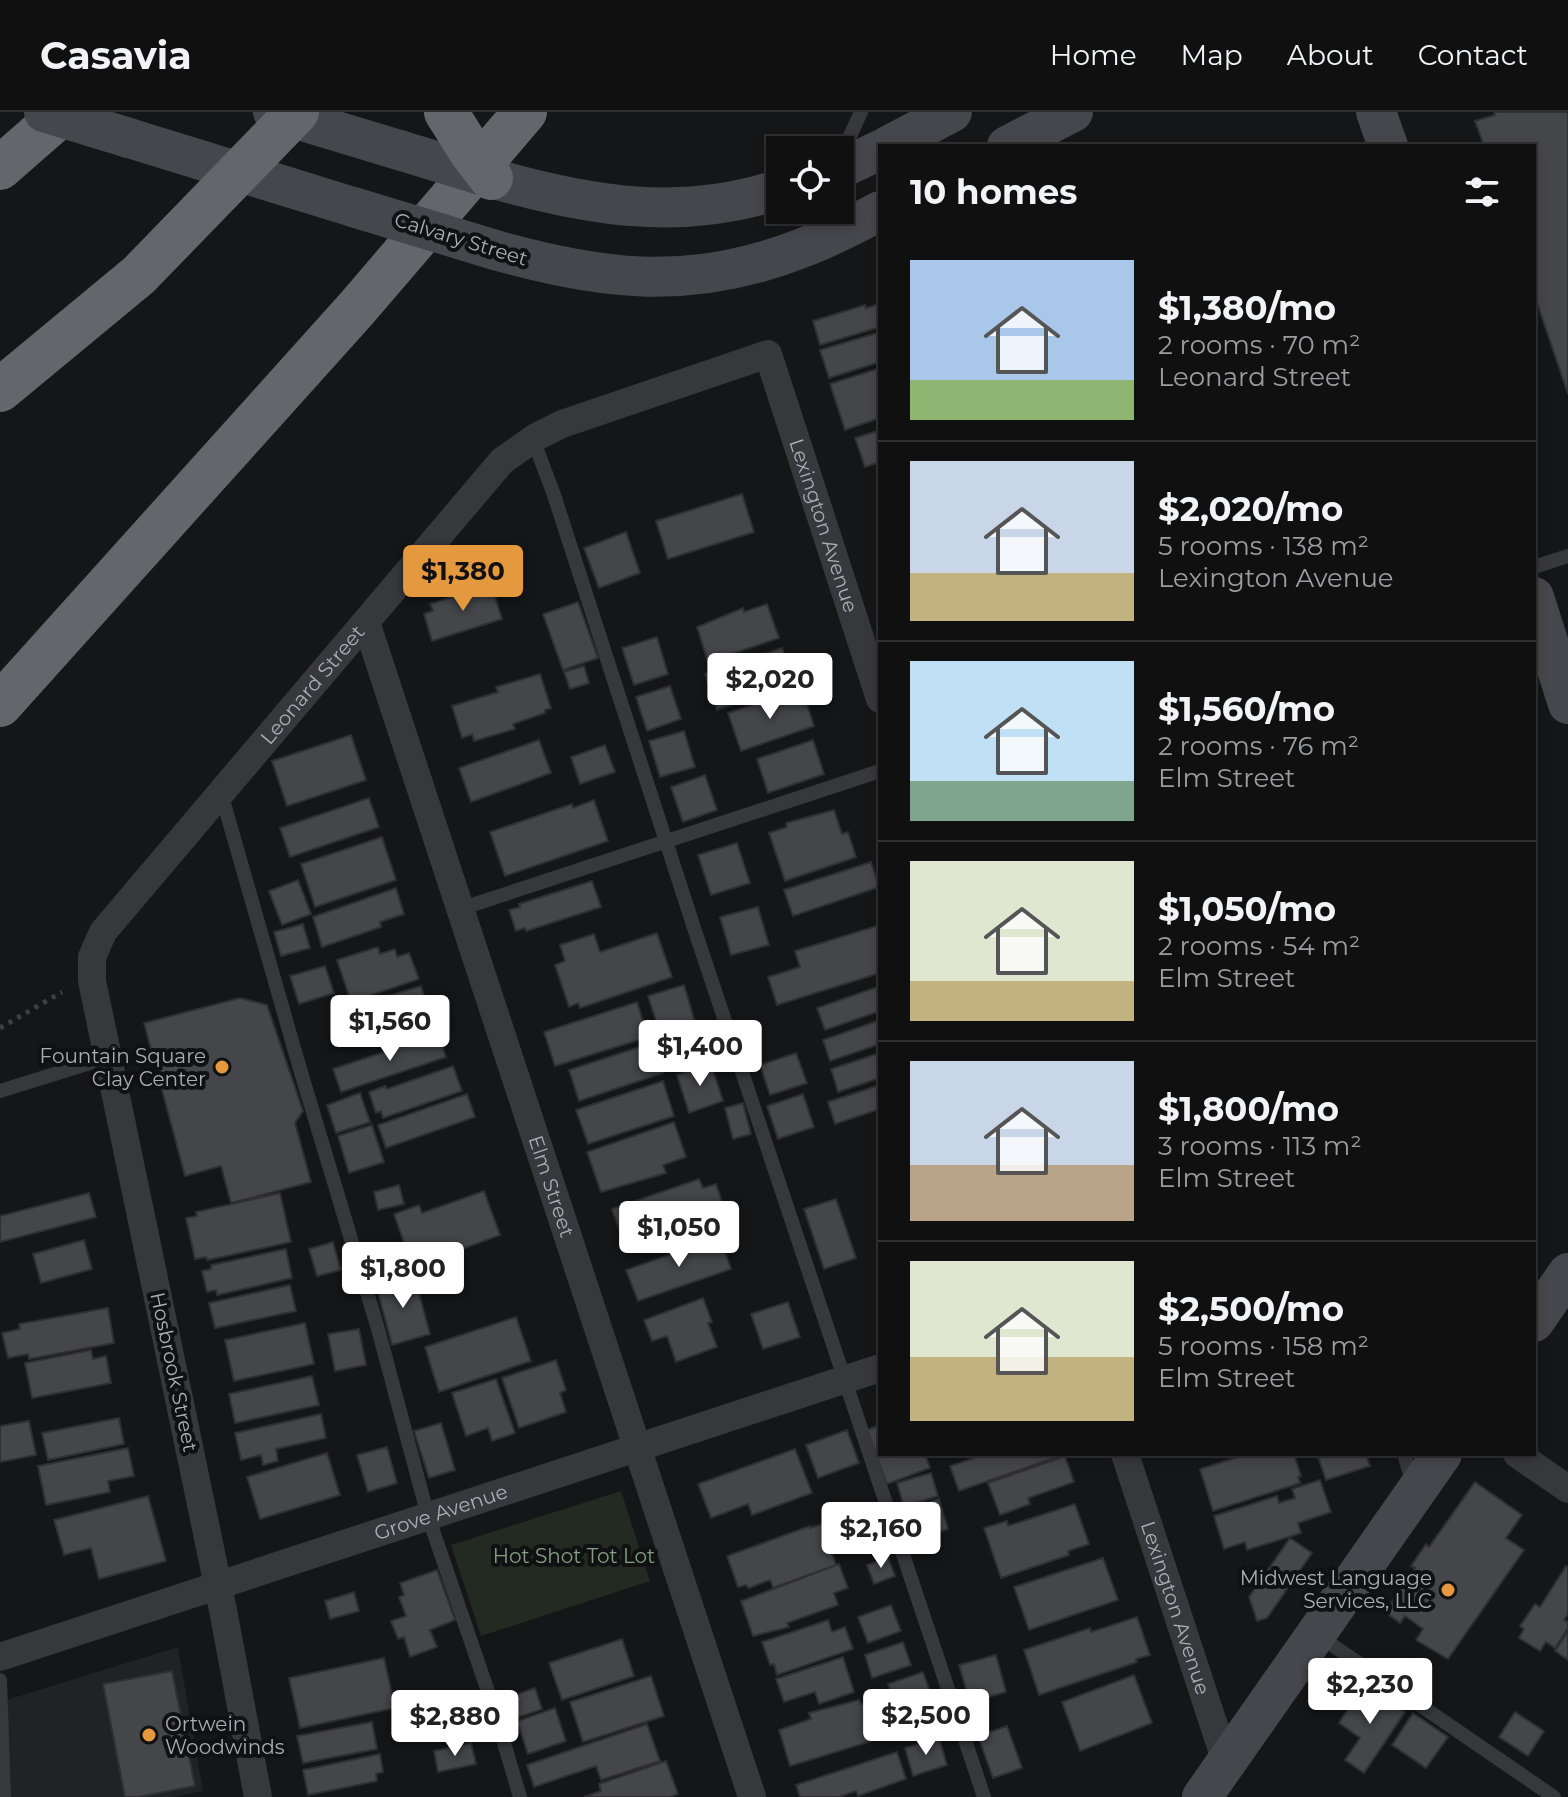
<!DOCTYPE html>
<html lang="en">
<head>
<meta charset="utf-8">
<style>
  :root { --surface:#101011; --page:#19191a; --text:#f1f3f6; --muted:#9c9d9f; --line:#303031; --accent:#e5993f }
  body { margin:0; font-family:Montserrat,sans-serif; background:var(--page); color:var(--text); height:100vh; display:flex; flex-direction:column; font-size:30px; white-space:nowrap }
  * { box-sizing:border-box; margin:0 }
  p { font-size:26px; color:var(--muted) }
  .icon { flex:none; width:44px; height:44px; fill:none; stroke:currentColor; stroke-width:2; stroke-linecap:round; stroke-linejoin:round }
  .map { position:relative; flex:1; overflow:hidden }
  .sheet { position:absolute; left:878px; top:32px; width:658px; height:1312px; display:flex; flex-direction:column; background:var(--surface); border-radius:0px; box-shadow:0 4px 12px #0003,0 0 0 2px var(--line) }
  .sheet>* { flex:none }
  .tools { position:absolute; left:766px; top:24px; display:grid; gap:16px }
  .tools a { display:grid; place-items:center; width:88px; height:88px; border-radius:0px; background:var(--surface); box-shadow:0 4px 12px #0003,0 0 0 2px var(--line); font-size:40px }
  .price { position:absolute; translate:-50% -68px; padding:0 18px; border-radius:8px; background:#fff; color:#222; font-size:26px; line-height:52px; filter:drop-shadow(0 2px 4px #0008) }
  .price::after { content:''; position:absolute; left:50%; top:48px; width:24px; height:18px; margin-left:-12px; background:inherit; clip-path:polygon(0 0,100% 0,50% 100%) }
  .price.current { background:var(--accent); color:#111 }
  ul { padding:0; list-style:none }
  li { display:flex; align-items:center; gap:24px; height:200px; padding:0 32px }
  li+li { border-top:2px solid var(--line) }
  li span { display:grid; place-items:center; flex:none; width:224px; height:160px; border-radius:0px; color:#555 }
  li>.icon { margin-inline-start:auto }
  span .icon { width:96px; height:96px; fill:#fffc; stroke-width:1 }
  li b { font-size:34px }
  h2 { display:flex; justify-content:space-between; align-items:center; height:96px; padding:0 32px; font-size:34px }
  header { display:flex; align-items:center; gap:48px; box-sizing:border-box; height:112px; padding:0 40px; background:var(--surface); border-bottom:2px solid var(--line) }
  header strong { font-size:38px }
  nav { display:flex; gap:44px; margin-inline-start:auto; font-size:28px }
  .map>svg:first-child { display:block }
  .built { fill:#212224 }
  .green { fill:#222a22 }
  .building { fill:#44464a; stroke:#303033; stroke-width:2 }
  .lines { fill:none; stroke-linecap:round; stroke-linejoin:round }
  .path { stroke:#3d3f43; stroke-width:5; stroke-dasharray:4 6; stroke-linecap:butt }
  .lane { stroke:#37383c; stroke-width:14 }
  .street { stroke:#37383c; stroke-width:28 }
  .secondary { stroke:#45474c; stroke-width:40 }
  .highway { stroke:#63676c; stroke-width:44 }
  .secondary-bridge { stroke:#45474c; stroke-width:40 }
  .highway-bridge { stroke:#63676c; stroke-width:44 }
  .poi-dot { fill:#e5993f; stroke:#101112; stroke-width:3 }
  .labels { text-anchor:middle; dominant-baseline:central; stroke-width:8; stroke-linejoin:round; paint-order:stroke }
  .street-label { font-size:20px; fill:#a8aeb6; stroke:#101112 }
  .poi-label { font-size:20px; fill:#a8aeb6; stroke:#101112; text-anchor:end }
  .park-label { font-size:20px; fill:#83a081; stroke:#101112 }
</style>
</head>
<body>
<header>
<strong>Casavia</strong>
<nav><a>Home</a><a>Map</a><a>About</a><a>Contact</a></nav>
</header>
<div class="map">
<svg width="1568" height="1685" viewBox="0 0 1568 1685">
  <rect width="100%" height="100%" fill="#151617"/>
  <path class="built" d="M 178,1535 L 203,1679 L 174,1685 L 0,1685 L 0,1590 Z"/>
  <path class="green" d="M 621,1379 L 650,1469 L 481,1524 L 451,1433 Z"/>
  <path class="building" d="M 1494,0 L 1568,0 L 1568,282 L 1534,182 L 1534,34 L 1484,34 L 1475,9 L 1495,3 Z
    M 880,192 L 880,215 L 820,233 L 813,209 L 865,193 L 866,196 Z
    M 880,220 L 880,250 L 829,266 L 820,238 Z
    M 880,256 L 880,306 L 845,318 L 830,272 Z
    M 880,318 L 880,350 L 865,355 L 855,326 Z
    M 742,382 L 754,420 L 668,447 L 656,409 Z
    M 626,420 L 640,461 L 599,476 L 584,436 Z
    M 491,472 L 502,507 L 432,529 L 424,502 L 433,499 L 430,492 Z
    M 578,490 L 598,546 L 563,558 L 543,502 Z
    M 767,492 L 779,526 L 708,550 L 697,515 L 743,496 L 744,500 Z
    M 657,525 L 668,562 L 634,573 L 622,536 Z
    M 782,536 L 794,572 L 717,598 L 705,562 Z
    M 584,554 L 589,571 L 570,577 L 564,560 Z
    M 540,562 L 551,596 L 545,598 L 545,601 L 513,612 L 515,617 L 474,629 L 472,622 L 462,626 L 452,594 L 498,580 L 496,575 Z
    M 670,574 L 681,607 L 647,619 L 636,585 Z
    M 803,580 L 814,614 L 741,639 L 728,601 L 776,585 L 777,589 Z
    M 684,619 L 695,655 L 660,665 L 649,629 Z
    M 351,623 L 366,668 L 287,694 L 272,649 Z
    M 539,628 L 551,661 L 471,690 L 459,656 Z
    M 813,628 L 824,662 L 768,681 L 757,647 Z
    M 605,633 L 615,660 L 580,672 L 571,645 Z
    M 705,663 L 717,698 L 683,710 L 671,675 Z
    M 369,686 L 379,715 L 290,745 L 280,716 Z
    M 594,688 L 608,729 L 505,764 L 490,720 L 572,692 L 573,696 Z
    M 834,698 L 842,722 L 848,720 L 856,745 L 785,769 L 769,721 L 787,715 L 786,711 Z
    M 382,725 L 396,768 L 315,795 L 301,752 Z
    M 737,731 L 750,771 L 711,783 L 698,743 Z
    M 871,750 L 879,775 L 793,804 L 784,778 Z
    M 298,768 L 311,802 L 282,813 L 269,779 Z
    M 592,769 L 601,795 L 526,819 L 525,816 L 516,819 L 509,798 L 520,795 L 519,792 Z
    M 396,776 L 404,802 L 380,810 L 381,815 L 322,835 L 313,805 Z
    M 758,795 L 769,833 L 731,843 L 720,805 Z
    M 303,812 L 310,836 L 281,844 L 274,820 Z
    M 880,813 L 880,861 L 777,893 L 768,865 L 800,855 L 795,839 Z
    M 657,821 L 672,865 L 580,896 L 578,891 L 569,895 L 555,853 L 565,849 L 560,833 L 594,822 L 600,840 Z
    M 378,835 L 380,842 L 395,837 L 397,845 L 409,841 L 419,867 L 351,890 L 337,848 Z
    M 325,854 L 334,881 L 299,892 L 290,864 Z
    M 684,873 L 695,910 L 660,921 L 648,884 Z
    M 421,874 L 434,916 L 372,934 L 359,893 Z
    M 880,874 L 880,899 L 825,918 L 817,896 Z
    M 240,886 L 267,893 L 303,999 L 295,1011 L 311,1070 L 231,1091 L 221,1054 L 185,1064 L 144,911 Z
    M 637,890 L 648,925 L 555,954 L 544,920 Z
    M 880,908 L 880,932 L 830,949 L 823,928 Z
    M 701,915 L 711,946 L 681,956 L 674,932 L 655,938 L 663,961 L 579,989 L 569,958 Z
    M 438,922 L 446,945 L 341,980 L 333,957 Z
    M 796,941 L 807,971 L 770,983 L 760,953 Z
    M 880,941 L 880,966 L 838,980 L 831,957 Z
    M 711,952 L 723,989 L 689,1001 L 677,963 Z
    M 453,954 L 462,979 L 383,1006 L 381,999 L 376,1001 L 369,980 L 385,974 L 387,977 Z
    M 663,969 L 674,1004 L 588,1032 L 576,998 Z
    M 880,973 L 880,997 L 835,1012 L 828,990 Z
    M 360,981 L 370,1010 L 336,1021 L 327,993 Z
    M 467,982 L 475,1005 L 386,1036 L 378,1013 Z
    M 803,982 L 814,1015 L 778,1027 L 767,994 Z
    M 743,991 L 751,1022 L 733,1027 L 725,996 Z
    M 674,1010 L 686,1045 L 663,1053 L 666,1061 L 601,1080 L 587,1040 Z
    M 372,1013 L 384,1050 L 349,1061 L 338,1024 Z
    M 699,1067 L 703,1076 L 716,1072 L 725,1099 L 713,1103 L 716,1110 L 652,1131 L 650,1125 L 625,1134 L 612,1097 Z
    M 399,1073 L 404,1092 L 378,1098 L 374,1080 Z
    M 484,1079 L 500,1123 L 438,1146 L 440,1150 L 414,1159 L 394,1102 L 419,1093 L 422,1101 Z
    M 89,1081 L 96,1105 L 0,1130 L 0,1104 Z
    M 280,1081 L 291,1130 L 207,1148 L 206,1145 L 195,1147 L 186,1106 L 197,1104 L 196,1100 Z
    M 836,1087 L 856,1146 L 824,1157 L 804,1097 Z
    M 720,1125 L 731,1157 L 638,1189 L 626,1158 Z
    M 84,1128 L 92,1157 L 41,1171 L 33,1142 Z
    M 333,1130 L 341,1158 L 317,1164 L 309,1137 Z
    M 286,1137 L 292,1166 L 217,1183 L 216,1178 L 207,1180 L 202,1159 L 211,1157 L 211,1153 Z
    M 414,1163 L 430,1222 L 392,1233 L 376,1173 Z
    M 290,1173 L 296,1199 L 215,1216 L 209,1191 Z
    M 703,1186 L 712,1210 L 708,1211 L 717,1235 L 676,1250 L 667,1224 L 652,1229 L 644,1208 Z
    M 788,1190 L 800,1225 L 763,1237 L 751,1202 Z
    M 108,1196 L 114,1231 L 29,1247 L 28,1242 L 8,1246 L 2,1221 L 20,1217 L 19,1212 Z
    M 516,1205 L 531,1249 L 439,1280 L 425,1235 Z
    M 305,1211 L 314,1252 L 234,1269 L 225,1228 Z
    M 359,1217 L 366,1253 L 335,1259 L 328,1222 Z
    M 91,1238 L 93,1247 L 106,1244 L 111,1271 L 32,1286 L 25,1251 Z
    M 556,1248 L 566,1278 L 560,1281 L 566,1300 L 519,1316 L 502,1266 Z
    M 312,1264 L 319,1293 L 235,1311 L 229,1282 Z
    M 496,1267 L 515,1321 L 492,1329 L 488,1316 L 466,1324 L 452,1281 Z
    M 321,1302 L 326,1326 L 276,1337 L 278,1349 L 263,1353 L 261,1343 L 241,1348 L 235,1321 Z
    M 119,1306 L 124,1332 L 48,1348 L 42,1321 Z
    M 29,1309 L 36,1343 L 0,1350 L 0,1314 Z
    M 441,1311 L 455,1358 L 429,1366 L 414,1319 Z
    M 880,1313 L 880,1342 L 925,1342 L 930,1356 L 887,1372 L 867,1318 Z
    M 847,1318 L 859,1351 L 818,1366 L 806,1333 Z
    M 387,1335 L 397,1371 L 368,1380 L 357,1343 Z
    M 128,1336 L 134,1364 L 108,1369 L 110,1380 L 46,1393 L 38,1354 Z
    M 795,1337 L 812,1381 L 752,1403 L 748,1392 L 711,1406 L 698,1372 Z
    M 327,1341 L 340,1383 L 260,1407 L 247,1365 Z
    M 985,1342 L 1053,1342 L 1054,1346 L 959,1379 L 950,1354 Z
    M 1247,1342 L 1294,1342 L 1301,1364 L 1298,1365 L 1300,1371 L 1213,1399 L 1200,1357 Z
    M 1317,1342 L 1366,1342 L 1370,1354 L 1326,1368 Z
    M 1065,1344 L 1074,1370 L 1028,1386 L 1030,1392 L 1000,1403 L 988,1371 Z
    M 931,1361 L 938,1384 L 904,1395 L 897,1371 Z
    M 1320,1368 L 1331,1400 L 1298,1411 L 1301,1421 L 1247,1438 L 1245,1430 L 1224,1437 L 1214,1404 L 1277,1384 L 1279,1391 L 1295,1386 L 1292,1377 Z
    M 1475,1370 L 1522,1403 L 1506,1426 L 1524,1438 L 1448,1547 L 1416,1528 L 1423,1517 L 1405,1504 L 1400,1511 L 1385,1500 L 1415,1456 L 1411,1454 L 1426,1432 L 1429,1435 Z
    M 148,1384 L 166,1449 L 99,1467 L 91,1436 L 64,1443 L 54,1408 Z
    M 939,1387 L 948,1417 L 912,1429 L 902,1399 Z
    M 1075,1392 L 1089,1432 L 1068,1439 L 1069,1443 L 1001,1466 L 984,1416 L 1007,1409 L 1008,1414 Z
    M 822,1412 L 836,1453 L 773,1476 L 770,1468 L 749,1476 L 746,1473 L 738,1475 L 727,1444 L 810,1414 L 810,1416 Z
    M 1290,1426 L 1312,1441 L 1267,1506 L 1257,1509 L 1249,1485 Z
    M 888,1445 L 895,1464 L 874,1472 L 867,1453 Z
    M 1103,1446 L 1118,1488 L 1029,1518 L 1014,1475 Z
    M 839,1452 L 848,1476 L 834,1481 L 838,1493 L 787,1511 L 789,1515 L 753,1524 L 741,1489 Z
    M 1566,1454 L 1568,1455 L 1568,1502 L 1564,1508 L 1568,1510 L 1568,1516 L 1555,1536 L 1546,1530 L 1540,1539 L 1519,1526 L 1524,1517 L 1520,1514 L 1535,1492 L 1540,1495 Z
    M 437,1458 L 455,1508 L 430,1518 L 437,1535 L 410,1545 L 404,1525 L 398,1527 L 391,1509 L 406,1504 L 399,1485 L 404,1483 L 400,1471 Z
    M 354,1480 L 359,1499 L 330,1507 L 325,1489 Z
    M 891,1493 L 901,1519 L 868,1531 L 858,1505 Z
    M 1137,1505 L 1150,1543 L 1136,1547 L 1137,1550 L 1039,1583 L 1024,1538 L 1090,1516 L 1091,1520 Z
    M 828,1508 L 832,1520 L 845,1515 L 853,1537 L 777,1563 L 774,1552 L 770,1553 L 762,1530 Z
    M 1568,1519 L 1568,1548 L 1555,1539 Z
    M 622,1527 L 634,1564 L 562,1588 L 549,1551 Z
    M 903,1530 L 911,1553 L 872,1566 L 865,1543 Z
    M 996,1543 L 1006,1580 L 970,1590 L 959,1553 Z
    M 843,1545 L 854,1580 L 819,1592 L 815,1580 L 784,1590 L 776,1567 Z
    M 384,1546 L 395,1596 L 300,1616 L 289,1566 Z
    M 172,1559 L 195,1674 L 138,1685 L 125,1685 L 103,1572 Z
    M 923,1560 L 936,1597 L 901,1609 L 888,1572 Z
    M 1134,1563 L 1152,1611 L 1080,1639 L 1062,1590 Z
    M 651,1564 L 664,1604 L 583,1630 L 570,1590 Z
    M 1363,1573 L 1405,1600 L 1364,1661 L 1345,1648 L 1360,1626 L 1339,1611 Z
    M 535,1576 L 542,1597 L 508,1609 L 501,1588 Z
    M 859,1588 L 861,1592 L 872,1588 L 882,1622 L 870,1626 L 872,1629 L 790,1654 L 779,1618 L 811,1607 L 809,1601 Z
    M 555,1596 L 566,1629 L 528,1642 L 517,1609 Z
    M 469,1597 L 474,1618 L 442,1626 L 437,1605 Z
    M 1515,1600 L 1544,1619 L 1528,1644 L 1499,1625 Z
    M 1413,1601 L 1448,1625 L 1426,1656 L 1392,1633 Z
    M 372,1610 L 377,1637 L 303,1651 L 297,1624 Z
    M 647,1612 L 660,1649 L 601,1668 L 596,1654 L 534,1675 L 527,1653 Z
    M 1007,1614 L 1022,1656 L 993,1666 L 978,1624 Z
    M 939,1626 L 947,1653 L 913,1664 L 905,1636 Z
    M 471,1631 L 476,1652 L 438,1660 L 434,1639 Z
    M 897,1640 L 906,1667 L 858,1684 L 856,1679 L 839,1685 L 800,1685 L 796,1673 Z
    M 380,1642 L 383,1660 L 376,1662 L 377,1669 L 308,1683 L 303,1658 Z
    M 666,1649 L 678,1682 L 670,1685 L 584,1685 L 601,1679 L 599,1672 Z"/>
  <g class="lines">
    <path class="path" d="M 0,916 L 62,880"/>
    <path class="lane" d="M 840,46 L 861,0
      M 533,327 L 554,383 L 695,819 L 984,1685
      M 1534,455 L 1568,444
      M 221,681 L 300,957 L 378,1217 L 428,1404 L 494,1597 L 520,1685
      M 460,797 L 880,659
      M 0,979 L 109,945
      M 1404,1342 L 1413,1372
      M 1319,1524 L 1554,1685
      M 0,1568 L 4,1685"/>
    <g class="street">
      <path id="s1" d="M 366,510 L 752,1685"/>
      <path id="s2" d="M 1125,1342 L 1226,1650"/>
      <path d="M 1517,1342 L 1568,1377"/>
      <path id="s3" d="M 0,1545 L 880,1256"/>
      <path id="s4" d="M 258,1685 L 223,1498 L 92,869 L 92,845 L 103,820 L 502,349 L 536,325 L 562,312 L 768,242 L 880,587"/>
    </g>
    <path class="secondary" d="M 273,0 L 399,38
      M 1376,0 L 1388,34
      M 129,26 L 353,95
      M 888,34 L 952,0
      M 1007,34 L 1073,0
      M 840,57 L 880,38
      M 491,66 C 589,94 681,110 780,77
      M 495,138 C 604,169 693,179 802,136 C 829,126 855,112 880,99
      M 1534,485 L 1568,592
      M 1534,1210 L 1568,1161
      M 1202,1685 L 1442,1342"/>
    <path class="highway" d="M 0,56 L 64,0
      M 0,278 L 139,163 L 297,0
      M 0,593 L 357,196 L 525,0"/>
    <path class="secondary-bridge" d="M 44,0 L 129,26
      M 399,38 L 491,66
      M 353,95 L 495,138"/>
    <path class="highway-bridge" d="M 446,0 L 471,40 L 491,66"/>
  </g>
  <g class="poi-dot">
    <circle cx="222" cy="955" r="8"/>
    <circle cx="1448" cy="1478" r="8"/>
    <circle cx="149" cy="1623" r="8"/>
  </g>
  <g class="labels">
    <g class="street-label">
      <text transform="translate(461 127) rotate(17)">Calvary Street</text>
      <text stroke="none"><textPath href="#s4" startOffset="1970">Lexington Avenue</textPath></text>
      <text stroke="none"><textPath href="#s4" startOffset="1208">Leonard Street</textPath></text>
      <text stroke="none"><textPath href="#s1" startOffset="594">Elm Street</textPath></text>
      <text transform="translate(174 1260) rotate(78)">Hosbrook Street</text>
      <text stroke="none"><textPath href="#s3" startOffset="464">Grove Avenue</textPath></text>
      <text stroke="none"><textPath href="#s2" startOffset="162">Lexington Avenue</textPath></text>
    </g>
    <g class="poi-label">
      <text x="206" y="944">Fountain Square<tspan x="206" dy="23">Clay Center</tspan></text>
      <text x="1432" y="1466">Midwest Language<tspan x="1432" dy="23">Services, LLC</tspan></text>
      <text x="165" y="1612" text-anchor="start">Ortwein<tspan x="165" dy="23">Woodwinds</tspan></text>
    </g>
    <g class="park-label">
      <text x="574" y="1444">Hot Shot Tot Lot</text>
    </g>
  </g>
</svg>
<div class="tools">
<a><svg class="icon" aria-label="locate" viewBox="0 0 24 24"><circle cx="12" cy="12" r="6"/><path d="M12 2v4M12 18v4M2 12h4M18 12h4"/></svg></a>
</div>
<b class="price current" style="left:463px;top:501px">$1,380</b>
<b class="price" style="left:770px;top:609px">$2,020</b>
<b class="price" style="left:390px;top:951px">$1,560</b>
<b class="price" style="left:700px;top:976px">$1,400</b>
<b class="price" style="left:679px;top:1157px">$1,050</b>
<b class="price" style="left:403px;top:1198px">$1,800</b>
<b class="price" style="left:881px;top:1458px">$2,160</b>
<b class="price" style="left:1370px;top:1614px">$2,230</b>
<b class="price" style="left:926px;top:1645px">$2,500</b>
<b class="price" style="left:455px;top:1646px">$2,880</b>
<section class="sheet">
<h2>10 homes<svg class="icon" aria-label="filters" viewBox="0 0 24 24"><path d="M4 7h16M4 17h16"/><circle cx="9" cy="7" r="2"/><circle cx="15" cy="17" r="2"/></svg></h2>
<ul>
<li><span style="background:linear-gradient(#a9c7e8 75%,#8fb573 0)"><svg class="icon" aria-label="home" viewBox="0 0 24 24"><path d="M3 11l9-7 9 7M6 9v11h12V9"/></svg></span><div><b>$1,380/mo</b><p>2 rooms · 70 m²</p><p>Leonard Street</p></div></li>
<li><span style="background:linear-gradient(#c9d6e8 70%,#c2b280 0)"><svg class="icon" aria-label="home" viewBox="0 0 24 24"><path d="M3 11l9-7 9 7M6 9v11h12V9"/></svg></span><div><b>$2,020/mo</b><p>5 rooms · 138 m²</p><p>Lexington Avenue</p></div></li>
<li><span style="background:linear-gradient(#bfe0f5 75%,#7fa58c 0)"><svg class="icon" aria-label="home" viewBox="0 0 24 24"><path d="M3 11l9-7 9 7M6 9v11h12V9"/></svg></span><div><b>$1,560/mo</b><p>2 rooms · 76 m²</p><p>Elm Street</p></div></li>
<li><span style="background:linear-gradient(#dfe7d0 75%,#c2b280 0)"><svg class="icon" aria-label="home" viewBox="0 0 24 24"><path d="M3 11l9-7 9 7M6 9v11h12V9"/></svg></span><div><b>$1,050/mo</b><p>2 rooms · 54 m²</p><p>Elm Street</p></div></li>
<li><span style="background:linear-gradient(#c9d6e8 65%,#b9a48a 0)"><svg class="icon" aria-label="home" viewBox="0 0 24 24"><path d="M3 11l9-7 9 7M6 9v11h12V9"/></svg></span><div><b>$1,800/mo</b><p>3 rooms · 113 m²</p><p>Elm Street</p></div></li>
<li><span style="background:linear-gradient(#dfe7d0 60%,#c2b280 0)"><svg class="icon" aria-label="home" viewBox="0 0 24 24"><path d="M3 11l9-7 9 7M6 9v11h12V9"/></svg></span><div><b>$2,500/mo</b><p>5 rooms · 158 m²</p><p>Elm Street</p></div></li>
</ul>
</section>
</div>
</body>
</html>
